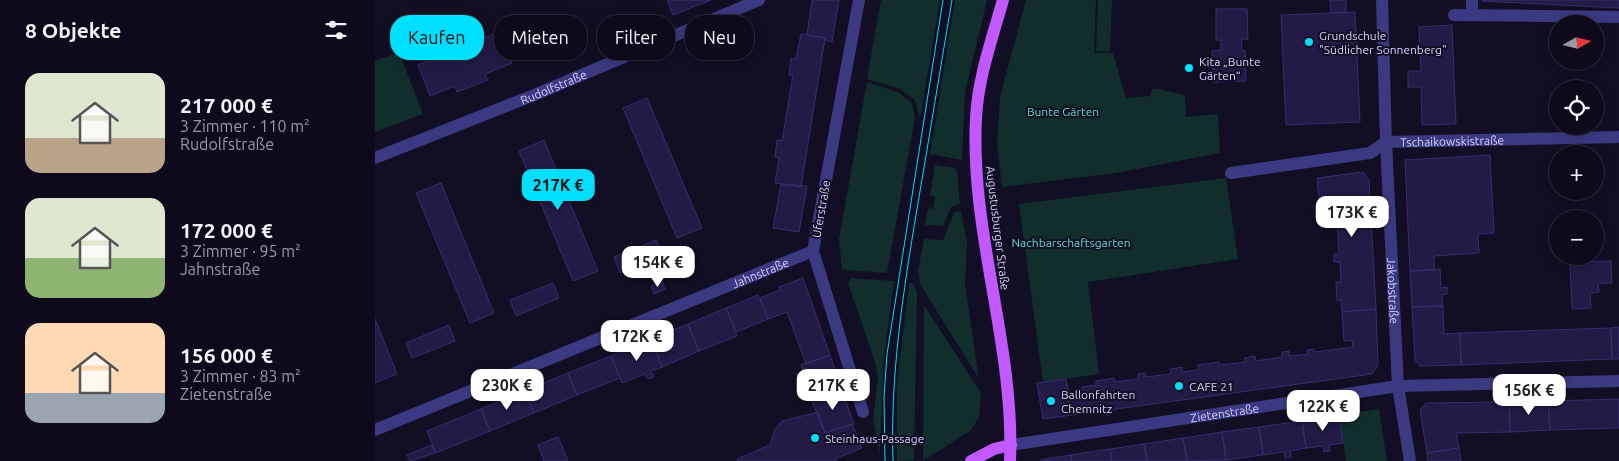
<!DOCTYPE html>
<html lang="de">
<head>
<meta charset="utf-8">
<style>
  :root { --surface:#0e0a1b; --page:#1c1828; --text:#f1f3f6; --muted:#9b9aa3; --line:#2e2b3a; --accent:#00e0fc }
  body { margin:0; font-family:Ubuntu,sans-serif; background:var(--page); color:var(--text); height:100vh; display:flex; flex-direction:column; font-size:19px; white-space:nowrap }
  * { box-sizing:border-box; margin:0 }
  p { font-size:16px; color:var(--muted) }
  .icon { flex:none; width:28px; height:28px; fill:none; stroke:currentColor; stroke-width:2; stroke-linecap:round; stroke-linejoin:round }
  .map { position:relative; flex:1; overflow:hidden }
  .side { display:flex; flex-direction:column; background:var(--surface); width:375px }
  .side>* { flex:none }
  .top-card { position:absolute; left:15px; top:15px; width:475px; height:45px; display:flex; gap:10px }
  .needle { width:32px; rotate:82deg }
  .tools { position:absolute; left:1174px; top:15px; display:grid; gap:10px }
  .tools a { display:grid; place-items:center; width:55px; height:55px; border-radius:50%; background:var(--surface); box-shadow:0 2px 12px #0003,0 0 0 1px var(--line); font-size:25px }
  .price { position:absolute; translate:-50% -42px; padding:0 11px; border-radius:10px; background:#fff; color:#222; font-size:16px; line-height:32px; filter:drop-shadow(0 1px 2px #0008) }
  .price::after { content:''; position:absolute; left:50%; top:30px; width:15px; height:11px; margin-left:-8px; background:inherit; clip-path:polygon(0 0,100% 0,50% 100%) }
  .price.selected { background:var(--accent); color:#111 }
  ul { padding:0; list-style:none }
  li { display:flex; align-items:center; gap:15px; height:125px; padding:0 25px }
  li span { display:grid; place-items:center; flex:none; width:140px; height:100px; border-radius:15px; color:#555 }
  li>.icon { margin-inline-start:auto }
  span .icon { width:60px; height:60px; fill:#fffc; stroke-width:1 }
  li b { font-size:21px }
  h2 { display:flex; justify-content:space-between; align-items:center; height:60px; padding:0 25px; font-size:21px }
  .tag { padding:0 18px; border-radius:20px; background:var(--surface); box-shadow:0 2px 12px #0003,0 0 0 1px var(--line); font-size:18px; line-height:45px }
  .tag.selected { background:var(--accent); color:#111 }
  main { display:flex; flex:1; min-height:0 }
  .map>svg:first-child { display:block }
  .green { fill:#112e2d }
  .building { fill:#231a45; stroke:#3a2c71 }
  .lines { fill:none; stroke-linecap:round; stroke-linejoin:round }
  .minor { stroke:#3c3983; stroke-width:12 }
  .major { stroke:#c258ff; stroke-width:12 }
  .tram { stroke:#00e0fc; stroke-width:1 }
  .poi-dot { fill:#00e0fc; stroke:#120e24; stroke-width:2 }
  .labels { text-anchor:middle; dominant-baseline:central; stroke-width:4; stroke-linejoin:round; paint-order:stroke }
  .poi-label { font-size:12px; fill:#d7d1ff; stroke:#120e24; text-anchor:start }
  .street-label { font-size:12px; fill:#d7d1ff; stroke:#120e24 }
  .park-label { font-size:12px; fill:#5ce0c0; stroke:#120e24 }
</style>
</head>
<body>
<main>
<section class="side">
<h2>8 Objekte<svg class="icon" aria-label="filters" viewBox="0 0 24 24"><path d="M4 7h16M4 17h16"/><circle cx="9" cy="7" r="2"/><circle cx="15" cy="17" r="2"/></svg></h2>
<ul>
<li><span style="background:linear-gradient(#dfe7d0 65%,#b9a48a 0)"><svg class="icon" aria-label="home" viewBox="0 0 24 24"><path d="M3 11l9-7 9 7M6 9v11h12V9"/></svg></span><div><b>217 000 €</b><p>3 Zimmer · 110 m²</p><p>Rudolfstraße</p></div></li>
<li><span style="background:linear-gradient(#dfe7d0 60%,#8fb573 0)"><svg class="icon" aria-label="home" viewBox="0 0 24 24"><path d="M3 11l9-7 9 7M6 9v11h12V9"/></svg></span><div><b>172 000 €</b><p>3 Zimmer · 95 m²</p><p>Jahnstraße</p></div></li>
<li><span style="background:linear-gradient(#ffd9b3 70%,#9aa5b1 0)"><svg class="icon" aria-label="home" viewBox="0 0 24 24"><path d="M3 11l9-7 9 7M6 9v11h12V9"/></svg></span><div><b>156 000 €</b><p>3 Zimmer · 83 m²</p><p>Zietenstraße</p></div></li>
</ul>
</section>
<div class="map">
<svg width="1244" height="461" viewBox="0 0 1244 461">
  <rect width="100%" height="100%" fill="#120e24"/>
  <path class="green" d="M 506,0 L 565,0 L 545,119 L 540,100 L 525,89 L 492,79 Z
    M 580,0 L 612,0 L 590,92 L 587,160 L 555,154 Z
    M 651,0 L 721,0 L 719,53 L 738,53 L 751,98 L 775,96 L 778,88 L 810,95 L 811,117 L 843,114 L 845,153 L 741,173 L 627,187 L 622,143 L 625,97 Z
    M 723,0 L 737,0 L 735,52 L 721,51 Z
    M 24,52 L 48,114 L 0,132 L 0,61 Z
    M 492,82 L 523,92 L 537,103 L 540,118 L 512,273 L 470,270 L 467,269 L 464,239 Z
    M 560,165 L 580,168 L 582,171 L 585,204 L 576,207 L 568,226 L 550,225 L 553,208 L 558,209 L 560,197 L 555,196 Z
    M 851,178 L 863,259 L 713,282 L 724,374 L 668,382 L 644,204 Z
    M 586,211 L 592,242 L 590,284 L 604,379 L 545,284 L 543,271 L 549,239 L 568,240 L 579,213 Z
    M 476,278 L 519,281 L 509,357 L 505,453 L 498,420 L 503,378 L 500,362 L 473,283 Z
    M 534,283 L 537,283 L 542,292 L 539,460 L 522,461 L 522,385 Z
    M 549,305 L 606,393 L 604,417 L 596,430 L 548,461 Z
    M 1004,409 L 1012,461 L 971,461 L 964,415 Z"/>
  <path class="building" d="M 292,0 L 336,0 L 298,15 Z
    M 437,0 L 464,0 L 457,42 L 450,40 L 450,38 L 432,35 Z
    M 955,0 L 971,0 L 971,12 L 956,13 Z
    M 1107,0 L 1244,0 L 1244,8 L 1107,1 Z
    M 841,9 L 872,9 L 873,39 L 866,39 L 867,50 L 870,50 L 871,81 L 838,82 L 837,51 L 846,50 L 846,40 L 841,40 Z
    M 980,12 L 985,122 L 911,125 L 906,15 Z
    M 1077,25 L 1081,124 L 1047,125 L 1046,87 L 1033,87 L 1033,71 L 1046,71 L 1044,27 Z
    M 124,32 L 137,63 L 110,74 L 113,80 L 82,92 L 80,86 L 55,96 L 43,65 L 77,51 L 74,45 L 87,40 L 89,46 Z
    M 426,34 L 450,38 L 426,187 L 400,183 L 404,158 L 400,157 L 402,140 L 407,141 L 418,75 L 414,75 L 416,58 L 421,59 Z
    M 272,98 L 327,228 L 302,238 L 248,108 Z
    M 169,140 L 223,271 L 198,281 L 144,151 Z
    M 1115,155 L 1119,233 L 1103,234 L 1104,253 L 1059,256 L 1059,270 L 1035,271 L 1030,160 Z
    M 988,172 L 994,180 L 1001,309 L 967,312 L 966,300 L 962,301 L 961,282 L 966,282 L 965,262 L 959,262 L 959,254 L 964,254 L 961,204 L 945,207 L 942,178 Z
    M 66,183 L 119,313 L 95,323 L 41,193 Z
    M 406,184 L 432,186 L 424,232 L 398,228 Z
    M 281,240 L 288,256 L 245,273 L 239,257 Z
    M 1236,261 L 1237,283 L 1223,283 L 1224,292 L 1215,293 L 1216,308 L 1197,309 L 1195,262 Z
    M 1065,269 L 1066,288 L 1072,287 L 1072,294 L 1067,295 L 1068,306 L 1037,307 L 1035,271 Z
    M 428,278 L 455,355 L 431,364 L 412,312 L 393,319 L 385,298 L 405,290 L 404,287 Z
    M 287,282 L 290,289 L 279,294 L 276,286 Z
    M 178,283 L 184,298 L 141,316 L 135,300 Z
    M 383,295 L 393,319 L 361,332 L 351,308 Z
    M 1068,306 L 1069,334 L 1085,333 L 1086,365 L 1045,366 L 1040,360 L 1037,307 Z
    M 351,308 L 362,336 L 324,351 L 313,324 Z
    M 1001,309 L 1003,365 L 997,374 L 668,419 L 662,383 L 691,379 L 694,394 L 702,393 L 707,387 L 721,385 L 721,381 L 739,378 L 740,382 L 763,379 L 763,374 L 770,373 L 771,377 L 796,374 L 796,369 L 807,367 L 807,372 L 823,370 L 823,365 L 844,362 L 845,365 L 870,362 L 870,358 L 880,356 L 881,361 L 907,357 L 907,352 L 914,351 L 914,356 L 933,354 L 932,350 L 939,349 L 940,352 L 978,347 L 977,340 L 969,341 L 967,312 Z
    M 0,319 L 22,374 L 0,383 Z
    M 313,324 L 324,351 L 287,367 L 276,339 Z
    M 74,325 L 80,341 L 37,358 L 31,343 Z
    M 1244,327 L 1244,359 L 1237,359 L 1236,328 Z
    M 1236,328 L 1237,359 L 1086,365 L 1085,333 Z
    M 276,339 L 287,367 L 276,371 L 279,377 L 273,379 L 270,374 L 247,383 L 236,356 Z
    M 455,355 L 466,388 L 438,398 L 434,386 L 426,388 L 421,374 L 429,372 L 426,365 Z
    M 236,356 L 245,378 L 202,395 L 193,373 Z
    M 193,373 L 202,395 L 159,413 L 150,391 Z
    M 466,388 L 479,424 L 450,433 L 436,399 Z
    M 150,391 L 159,413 L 115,431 L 106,409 Z
    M 1244,399 L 1244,428 L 1175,430 L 1173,401 Z
    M 1173,401 L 1175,430 L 1135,432 L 1134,402 Z
    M 1134,402 L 1135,432 L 1081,433 L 1084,448 L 1052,453 L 1045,410 L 1051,403 Z
    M 106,409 L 115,431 L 61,453 L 52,431 Z
    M 443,412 L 450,433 L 477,424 L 487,448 L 460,459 L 461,461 L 363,461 L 362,459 L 395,445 L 400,429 L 407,421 Z
    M 964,415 L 968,443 L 954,445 L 955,451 L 949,452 L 948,446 L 931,448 L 927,421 Z
    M 927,421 L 931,448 L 915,451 L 916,457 L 910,458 L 909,452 L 888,455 L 884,427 Z
    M 884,427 L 888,455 L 851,460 L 847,432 Z
    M 847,432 L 851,460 L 812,461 L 808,438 Z
    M 183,437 L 193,461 L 169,461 L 163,445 Z
    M 808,438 L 812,461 L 772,461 L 769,444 Z
    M 769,444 L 772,461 L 737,461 L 735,449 Z
    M 57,445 L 60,453 L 35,461 L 32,455 Z
    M 1084,448 L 1086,461 L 1053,461 L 1052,453 Z
    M 735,449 L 737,461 L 697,461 L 696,455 Z
    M 696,455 L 697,461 L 665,461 L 670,459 Z"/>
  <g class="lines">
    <g class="minor">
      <path d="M 484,0 L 438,251 L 488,412"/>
      <path id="s1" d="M 1007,0 L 1011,142 L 1023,386 L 1035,461"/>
      <path d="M 1097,14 L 1097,0"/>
      <path d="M 1079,15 L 1244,17"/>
      <path id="s2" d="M 0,158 L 159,95 L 384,0"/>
      <path id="s3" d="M 856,173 L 995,153 L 1011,142 L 1244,137"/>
      <path id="s4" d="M 0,430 L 438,251"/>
      <path id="s5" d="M 636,445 L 1023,386 L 1244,381"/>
    </g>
    <path class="major" d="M 628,0 C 617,39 603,78 601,118 C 595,234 640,346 635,461
      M 596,461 L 619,449 L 636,445"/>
    <path class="tram" d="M 510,461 L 509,397 L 512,354 L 568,0
      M 518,461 C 515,376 528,293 542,209 C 554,139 565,70 577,0"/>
  </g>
  <g class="poi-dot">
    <circle cx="934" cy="42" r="5"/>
    <circle cx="814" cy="68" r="5"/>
    <circle cx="804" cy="386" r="5"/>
    <circle cx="676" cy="401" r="5"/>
    <circle cx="440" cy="438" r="5"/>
  </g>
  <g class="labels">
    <g class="poi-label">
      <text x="944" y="35">Grundschule<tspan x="944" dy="14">"Südlicher Sonnenberg"</tspan></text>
      <text x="824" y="61">Kita „Bunte<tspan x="824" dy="14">Gärten“</tspan></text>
      <text x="814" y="386">CAFE 21</text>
      <text x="686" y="394">Ballonfahrten<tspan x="686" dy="14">Chemnitz</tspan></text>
      <text x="450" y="438">Steinhaus-Passage</text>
    </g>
    <g class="street-label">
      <text stroke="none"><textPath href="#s2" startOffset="192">Rudolfstraße</textPath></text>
      <text stroke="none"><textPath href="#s3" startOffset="226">Tschaikowskistraße</textPath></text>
      <text transform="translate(446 209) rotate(-80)">Uferstraße</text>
      <text transform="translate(623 228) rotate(83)">Augustusburger Straße</text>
      <text stroke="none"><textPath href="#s4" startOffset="416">Jahnstraße</textPath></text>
      <text stroke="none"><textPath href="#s1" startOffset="291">Jakobstraße</textPath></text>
      <text stroke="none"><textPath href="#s5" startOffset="216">Zietenstraße</textPath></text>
    </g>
    <g class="park-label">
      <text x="688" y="111">Bunte Gärten</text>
      <text x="696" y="242">Nachbarschaftsgarten</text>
    </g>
  </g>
</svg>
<div class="tools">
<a><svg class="needle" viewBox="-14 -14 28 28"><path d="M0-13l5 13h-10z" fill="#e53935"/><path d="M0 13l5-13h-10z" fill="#9b9aa3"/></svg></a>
<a><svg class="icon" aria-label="locate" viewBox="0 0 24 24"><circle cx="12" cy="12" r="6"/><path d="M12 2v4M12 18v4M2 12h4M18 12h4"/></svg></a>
<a>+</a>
<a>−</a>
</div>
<b class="price selected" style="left:183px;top:211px">217K €</b>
<b class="price" style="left:977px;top:238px">173K €</b>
<b class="price" style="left:283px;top:288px">154K €</b>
<b class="price" style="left:262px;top:362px">172K €</b>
<b class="price" style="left:132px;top:411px">230K €</b>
<b class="price" style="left:458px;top:411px">217K €</b>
<b class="price" style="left:1154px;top:416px">156K €</b>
<b class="price" style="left:948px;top:432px">122K €</b>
<div class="top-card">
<a class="tag selected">Kaufen</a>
<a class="tag">Mieten</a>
<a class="tag">Filter</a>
<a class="tag">Neu</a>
</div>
</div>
</main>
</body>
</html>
